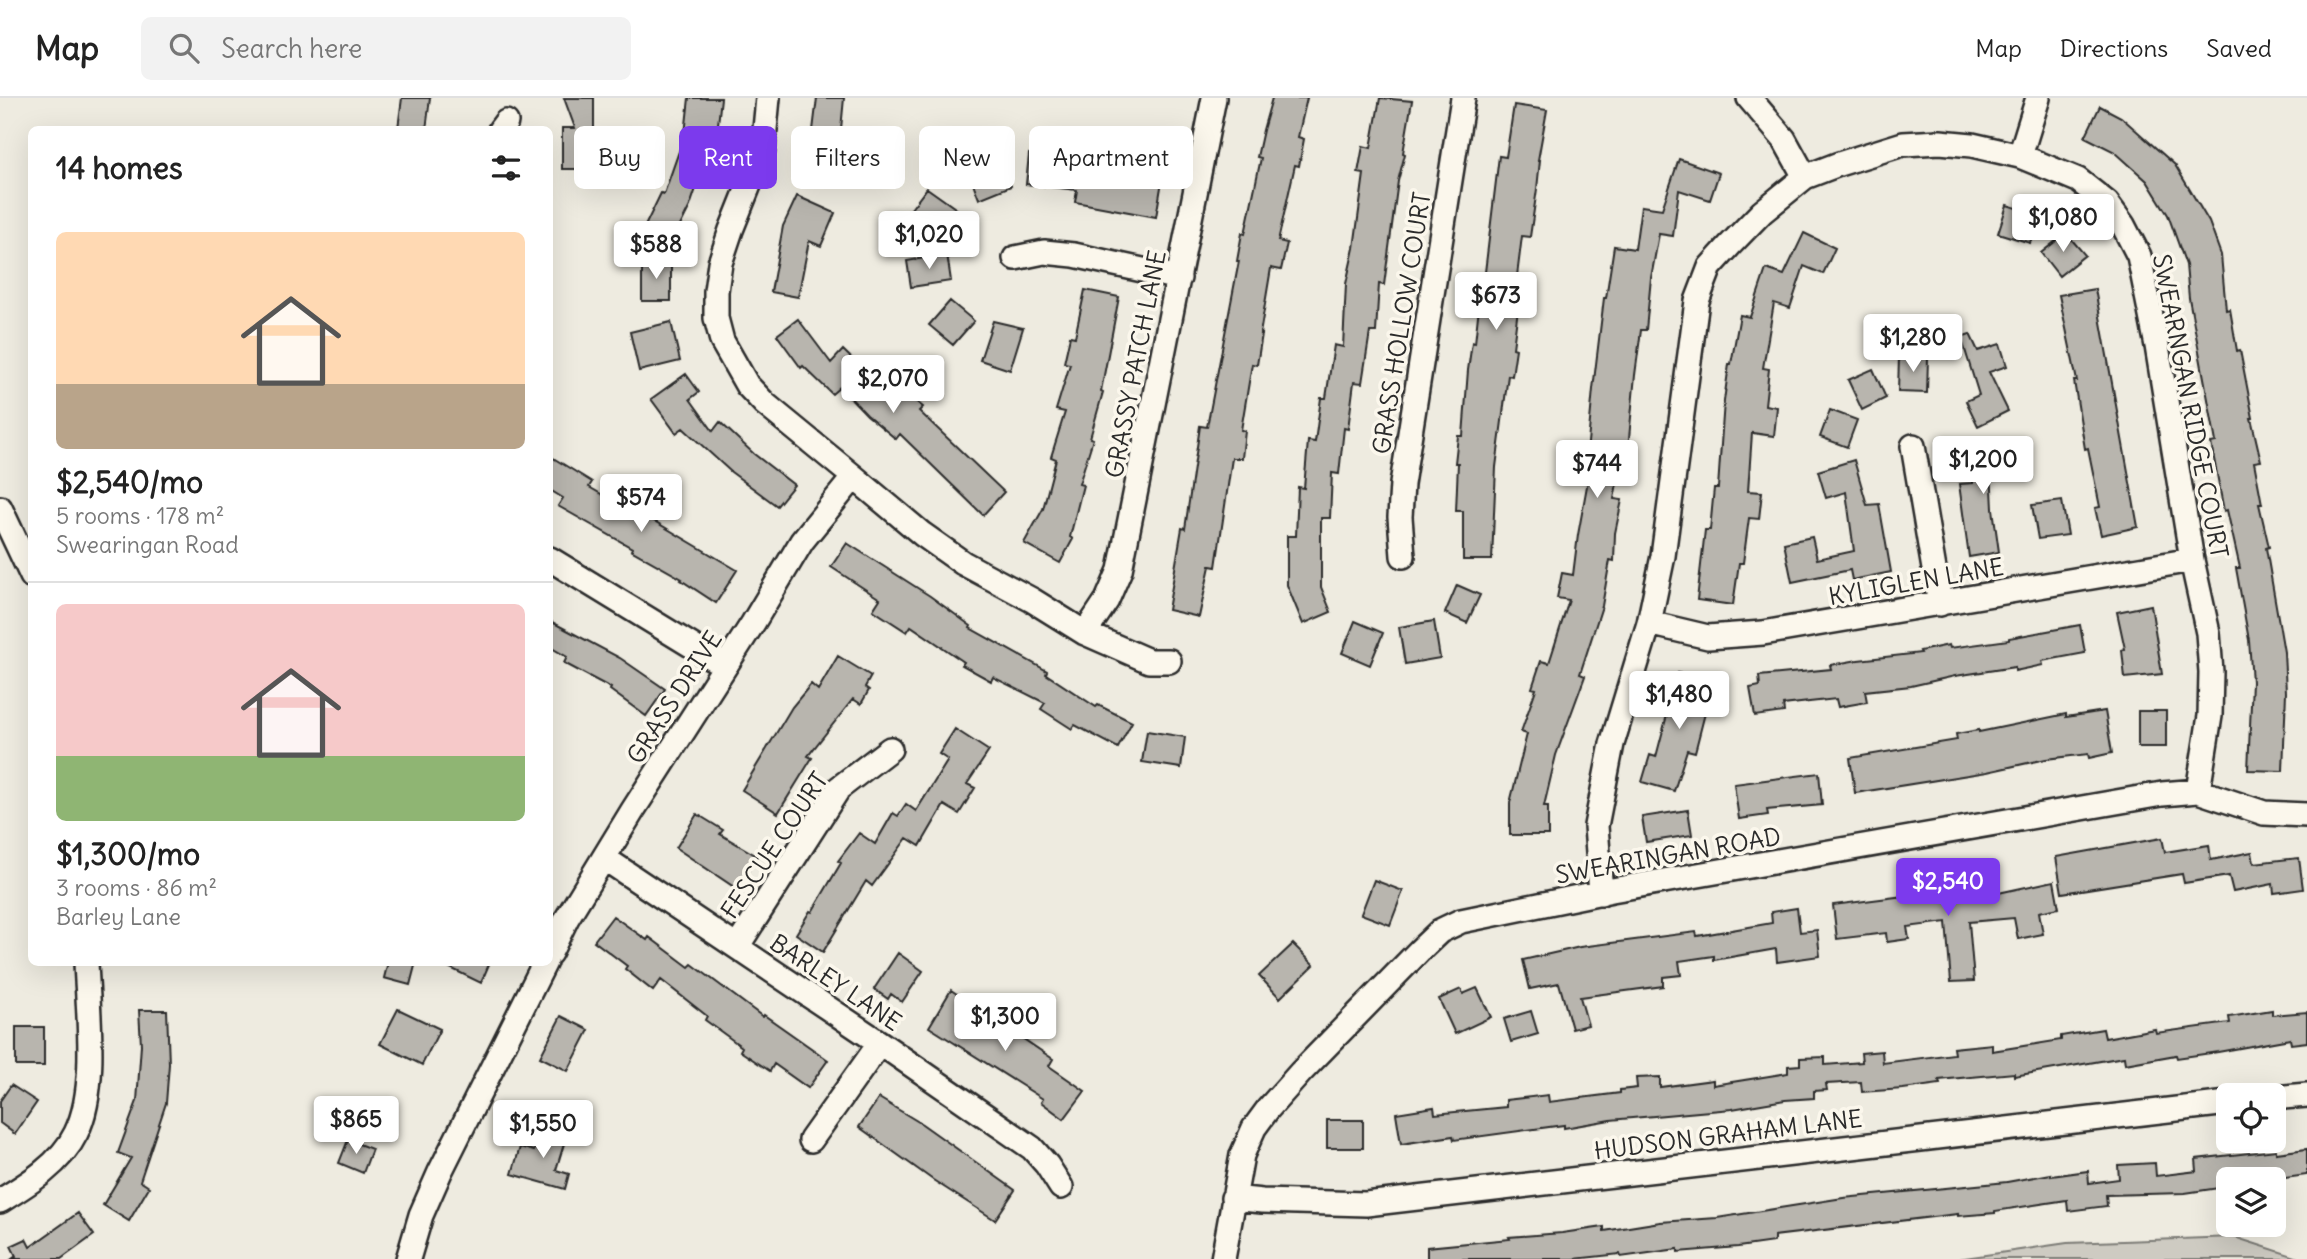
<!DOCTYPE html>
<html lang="en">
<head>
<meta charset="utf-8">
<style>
  :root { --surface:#fff; --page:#f2f2f2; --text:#222; --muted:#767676; --line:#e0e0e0; --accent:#7c3aed }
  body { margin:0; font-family:Delius,sans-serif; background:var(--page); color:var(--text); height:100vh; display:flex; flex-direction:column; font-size:26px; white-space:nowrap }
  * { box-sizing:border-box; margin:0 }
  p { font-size:23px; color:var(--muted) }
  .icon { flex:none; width:38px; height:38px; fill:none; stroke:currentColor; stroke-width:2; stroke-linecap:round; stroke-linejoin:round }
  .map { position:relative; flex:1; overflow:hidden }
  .panel { position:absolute; left:28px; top:28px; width:525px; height:840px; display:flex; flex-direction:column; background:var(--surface); border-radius:10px; box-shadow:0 7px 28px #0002 }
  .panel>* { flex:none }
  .guide { position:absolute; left:574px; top:28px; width:665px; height:63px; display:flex; gap:14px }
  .buttons { position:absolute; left:2216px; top:985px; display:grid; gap:14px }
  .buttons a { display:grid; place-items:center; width:70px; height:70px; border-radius:10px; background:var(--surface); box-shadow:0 7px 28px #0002; font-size:35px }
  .price { position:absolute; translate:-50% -60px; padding:0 16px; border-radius:7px; background:#fff; color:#222; font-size:23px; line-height:46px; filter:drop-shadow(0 2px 4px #0008) }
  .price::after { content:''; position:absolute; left:50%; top:42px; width:21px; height:16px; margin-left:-10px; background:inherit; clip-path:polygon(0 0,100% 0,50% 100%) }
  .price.active { background:var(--accent); color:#fff }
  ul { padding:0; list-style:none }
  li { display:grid; align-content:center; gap:14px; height:371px; padding:0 28px }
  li+li { border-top:2px solid var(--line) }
  li span { display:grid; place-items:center; height:217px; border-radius:10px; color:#555 }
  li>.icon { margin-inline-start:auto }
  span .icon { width:126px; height:126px; fill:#fffc; stroke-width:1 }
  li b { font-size:30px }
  h2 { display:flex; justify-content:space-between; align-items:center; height:84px; padding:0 28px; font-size:30px }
  .tag { padding:0 24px; border-radius:10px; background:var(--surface); box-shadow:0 7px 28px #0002; font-size:24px; line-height:63px }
  .tag.active { background:var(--accent); color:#fff }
  header { display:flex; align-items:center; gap:42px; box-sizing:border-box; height:98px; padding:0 35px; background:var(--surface); border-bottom:2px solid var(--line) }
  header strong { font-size:33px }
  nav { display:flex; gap:38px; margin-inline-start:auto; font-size:24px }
  .search { width:490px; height:63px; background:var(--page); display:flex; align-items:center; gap:18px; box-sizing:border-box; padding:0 24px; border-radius:10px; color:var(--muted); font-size:26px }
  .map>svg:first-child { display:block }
  .green { fill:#cecbc2; stroke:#7c7b76; stroke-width:2 }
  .building { fill:#b8b5ae; stroke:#2b2b2b; stroke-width:2 }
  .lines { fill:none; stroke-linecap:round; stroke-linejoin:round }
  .street-casing { stroke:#2b2b2b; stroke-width:28 }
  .street { stroke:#fbf7ec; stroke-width:23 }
  .labels { text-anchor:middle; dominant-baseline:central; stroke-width:7; stroke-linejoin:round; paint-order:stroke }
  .street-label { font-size:24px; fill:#2b2b2b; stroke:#fbf7ec }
</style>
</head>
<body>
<header>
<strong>Map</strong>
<div class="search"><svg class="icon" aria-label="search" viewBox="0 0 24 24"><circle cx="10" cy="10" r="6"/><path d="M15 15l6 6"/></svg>Search here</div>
<nav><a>Map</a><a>Directions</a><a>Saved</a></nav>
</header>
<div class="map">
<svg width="2307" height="1161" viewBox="0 0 2307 1161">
  <rect width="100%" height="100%" fill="#eeebe0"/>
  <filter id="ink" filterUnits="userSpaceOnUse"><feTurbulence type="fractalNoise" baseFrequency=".0143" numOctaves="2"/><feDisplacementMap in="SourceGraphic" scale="14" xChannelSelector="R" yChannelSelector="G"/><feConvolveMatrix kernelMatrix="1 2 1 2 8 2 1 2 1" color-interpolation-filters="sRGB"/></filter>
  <g filter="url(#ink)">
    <path class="green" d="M 2234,1139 L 2302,1161 L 1958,1161 L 2067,1145 Z"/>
    <path class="building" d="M 402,0 L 430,0 L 426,32 L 398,30 Z
      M 564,0 L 594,0 L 594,71 L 562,71 L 562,30 L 575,30 Z
      M 689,0 L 721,0 L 718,26 L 690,108 L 673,142 L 645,128 L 661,95 L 664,96 L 685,36 Z
      M 817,0 L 844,0 L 836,83 L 807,81 Z
      M 1272,0 L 1307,0 L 1298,39 L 1304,41 L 1299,68 L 1295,67 L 1278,143 L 1287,145 L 1281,172 L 1271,170 L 1260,236 L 1262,236 L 1257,267 L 1252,266 L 1241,332 L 1245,333 L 1242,360 L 1232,360 L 1216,469 L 1210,468 L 1199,519 L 1168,512 L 1182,430 L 1185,431 L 1200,328 L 1207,329 L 1239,163 L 1237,163 L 1242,135 L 1245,136 L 1261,60 L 1257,59 L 1263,32 Z
      M 1380,0 L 1412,3 L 1403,55 L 1405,56 L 1398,83 L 1384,187 L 1379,186 L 1376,234 L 1370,234 L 1362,285 L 1354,284 L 1348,331 L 1344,330 L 1339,376 L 1332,375 L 1330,420 L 1321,420 L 1321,489 L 1331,514 L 1303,526 L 1287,487 L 1287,438 L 1296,438 L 1298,389 L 1304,390 L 1308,343 L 1315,344 L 1321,300 L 1326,300 L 1334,247 L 1343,249 L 1346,186 L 1354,150 L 1364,76 L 1358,75 L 1363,48 L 1371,50 Z
      M 1514,7 L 1547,12 L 1538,62 L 1540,62 L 1537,91 L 1530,139 L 1522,138 L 1514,202 L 1519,203 L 1513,250 L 1516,251 L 1512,278 L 1508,277 L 1496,369 L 1492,462 L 1463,462 L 1463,413 L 1456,413 L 1458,365 L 1455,365 L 1458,338 L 1463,338 L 1468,272 L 1472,244 L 1475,245 L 1480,199 L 1482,199 L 1499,58 L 1506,59 Z
      M 2100,8 L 2121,19 L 2175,67 L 2209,124 L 2221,157 L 2226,212 L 2230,211 L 2237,253 L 2240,252 L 2253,320 L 2251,320 L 2261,363 L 2254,364 L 2262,406 L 2259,406 L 2269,449 L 2266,450 L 2284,554 L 2286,594 L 2283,673 L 2248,672 L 2252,584 L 2249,542 L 2236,470 L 2240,470 L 2227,412 L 2224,413 L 2211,345 L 2216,344 L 2189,200 L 2186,167 L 2168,117 L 2147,83 L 2115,54 L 2085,39 Z
      M 998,56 L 1011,88 L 979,101 L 967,69 Z
      M 1029,56 L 1114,69 L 1113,74 L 1162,83 L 1156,119 L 1075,104 L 1077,92 L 1026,86 Z
      M 1679,61 L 1719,75 L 1710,102 L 1679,92 L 1673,138 L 1659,136 L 1651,180 L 1646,232 L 1641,232 L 1635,277 L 1628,351 L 1631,351 L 1629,370 L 1620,369 L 1614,401 L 1622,402 L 1615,435 L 1614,463 L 1610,462 L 1602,508 L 1580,576 L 1585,578 L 1556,657 L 1544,708 L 1548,708 L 1548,737 L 1510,737 L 1510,705 L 1527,636 L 1521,634 L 1536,591 L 1532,590 L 1541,563 L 1549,565 L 1569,502 L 1557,500 L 1562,475 L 1573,477 L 1578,437 L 1591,366 L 1586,366 L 1593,291 L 1604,200 L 1606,200 L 1614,148 L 1635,151 L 1641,108 L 1662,111 Z
      M 927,90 L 965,117 L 949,139 L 911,111 Z
      M 797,98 L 835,115 L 821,148 L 809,143 L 798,199 L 771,194 L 783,128 Z
      M 2007,107 L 2039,117 L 2030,145 L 1998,135 Z
      M 1804,135 L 1835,150 L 1823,176 L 1804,168 L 1790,210 L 1774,205 L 1763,270 L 1769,271 L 1765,307 L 1777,309 L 1774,338 L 1752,335 L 1748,393 L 1762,394 L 1759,421 L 1749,420 L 1743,465 L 1739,465 L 1733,507 L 1697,502 L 1705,432 L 1710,432 L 1714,390 L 1718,390 L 1724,303 L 1729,266 L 1731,266 L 1740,217 L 1750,219 L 1766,171 L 1784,177 Z
      M 2066,135 L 2085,157 L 2059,178 L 2041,155 Z
      M 947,156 L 951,183 L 911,189 L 907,163 Z
      M 642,163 L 671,163 L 671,203 L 642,203 Z
      M 2095,191 L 2138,429 L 2101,437 L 2095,410 L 2100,409 L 2088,350 L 2085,351 L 2074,283 L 2077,283 L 2059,197 Z
      M 1085,192 L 1119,199 L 1101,293 L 1103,294 L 1090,340 L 1093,341 L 1079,386 L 1083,387 L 1070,439 L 1073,441 L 1060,465 L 1024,445 L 1043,411 L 1056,361 L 1051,359 L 1065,314 L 1056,312 L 1070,266 L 1064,265 L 1070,238 L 1075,239 Z
      M 950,203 L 974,223 L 953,247 L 929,227 Z
      M 798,221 L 831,265 L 843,252 L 886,294 L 893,285 L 923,309 L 919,313 L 1004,394 L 983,417 L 900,336 L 896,341 L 867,317 L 840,289 L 832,296 L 803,268 L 801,270 L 777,237 Z
      M 993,223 L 1023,230 L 1010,272 L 980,262 Z
      M 671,224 L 680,263 L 639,273 L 630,234 Z
      M 1970,236 L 1978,253 L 2000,246 L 2007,268 L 1989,274 L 2008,313 L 1978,328 L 1966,303 L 1979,297 L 1961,239 Z
      M 1899,258 L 1928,259 L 1927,295 L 1898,294 Z
      M 1873,271 L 1886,300 L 1862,312 L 1848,282 Z
      M 686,276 L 699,294 L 690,301 L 713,333 L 720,324 L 754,356 L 794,387 L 777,408 L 731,374 L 683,330 L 676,335 L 651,301 Z
      M 1830,312 L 1857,322 L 1847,349 L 1820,339 Z
      M 2007,340 L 2008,369 L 1991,370 L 1993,411 L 1999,454 L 1969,459 L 1959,386 L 1973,385 L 1973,341 Z
      M 550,358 L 592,384 L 589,389 L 648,423 L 649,420 L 737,472 L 716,505 L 681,482 L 682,481 L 631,452 L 632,450 L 558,408 L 563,400 L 550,392 Z
      M 1854,362 L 1867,407 L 1879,406 L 1891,474 L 1852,482 L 1850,472 L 1792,484 L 1784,445 L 1812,439 L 1817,461 L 1854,453 L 1846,394 L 1826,400 L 1818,373 Z
      M 2062,403 L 2068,437 L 2038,441 L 2032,407 Z
      M 847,445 L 930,498 L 971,528 L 970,530 L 1047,573 L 1046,576 L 1096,609 L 1098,607 L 1132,624 L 1118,650 L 1075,627 L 1072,631 L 1041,611 L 1045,605 L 993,579 L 991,583 L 962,567 L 964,564 L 911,528 L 907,534 L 873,512 L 880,501 L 831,469 Z
      M 1457,487 L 1480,497 L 1467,525 L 1445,515 Z
      M 2151,507 L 2162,576 L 2125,580 L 2122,552 L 2125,551 L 2117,514 Z
      M 550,523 L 620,560 L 665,591 L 646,618 L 610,592 L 611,590 L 564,565 L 567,559 L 550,549 Z
      M 1355,523 L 1383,535 L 1370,567 L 1342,555 Z
      M 1434,523 L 1440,560 L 1405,566 L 1399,529 Z
      M 2080,527 L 2085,555 L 2042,563 L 2043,567 L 2015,573 L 2015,569 L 1955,578 L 1911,588 L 1865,593 L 1867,604 L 1838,609 L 1836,601 L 1783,607 L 1784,614 L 1755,618 L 1750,590 L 1760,588 L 1759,578 L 1831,571 L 1830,567 L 1858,562 L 1921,555 L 1920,553 L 1949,547 L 1950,550 L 2009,542 L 2009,540 Z
      M 838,558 L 871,578 L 865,589 L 869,592 L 861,606 L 853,601 L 808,658 L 812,660 L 778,715 L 742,692 L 792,609 L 811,586 L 818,592 Z
      M 1678,575 L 1713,584 L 1695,654 L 1687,652 L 1674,693 L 1642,684 L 1650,657 L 1656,659 Z
      M 2105,613 L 2112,655 L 2089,660 L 2088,656 L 2046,661 L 1987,674 L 1855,695 L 1850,660 L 1957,642 L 1956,636 L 1979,632 L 1979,634 L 2066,616 L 2066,619 Z
      M 2138,613 L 2166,613 L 2166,649 L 2138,649 Z
      M 955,631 L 989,653 L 967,686 L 975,690 L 959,716 L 944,707 L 920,748 L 907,740 L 872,788 L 866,783 L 823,854 L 796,836 L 810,813 L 812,814 L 841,765 L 838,763 L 859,735 L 875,746 L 893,715 L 898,718 L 906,706 L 916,713 L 948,662 L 939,656 Z
      M 1147,633 L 1185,639 L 1181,670 L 1142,664 Z
      M 1819,675 L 1822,707 L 1767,712 L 1768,717 L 1739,721 L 1734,686 Z
      M 1688,712 L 1692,737 L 1646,744 L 1642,719 Z
      M 697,716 L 723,732 L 720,736 L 757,758 L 737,791 L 676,750 Z
      M 2162,740 L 2165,754 L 2209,747 L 2211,762 L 2252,754 L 2254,765 L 2299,760 L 2303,791 L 2274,795 L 2273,786 L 2233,794 L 2229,778 L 2184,785 L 2182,776 L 2062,795 L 2056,759 Z
      M 1374,782 L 1403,793 L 1390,827 L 1361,816 Z
      M 2054,783 L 2059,810 L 2039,814 L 2043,836 L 2018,841 L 2014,820 L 1969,824 L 1974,883 L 1951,884 L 1946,824 L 1907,829 L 1909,841 L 1887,844 L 1886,835 L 1837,841 L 1833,807 L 1928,795 L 1928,800 L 1988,794 L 1989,797 Z
      M 1797,810 L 1800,834 L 1817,832 L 1820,858 L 1777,864 L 1776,851 L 1714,862 L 1714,858 L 1679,863 L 1681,877 L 1663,879 L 1663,888 L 1580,899 L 1588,927 L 1572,931 L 1559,885 L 1530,891 L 1523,862 L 1580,849 L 1696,834 L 1697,838 L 1772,825 L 1771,814 Z
      M 613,818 L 647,842 L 649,839 L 689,869 L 692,866 L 763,919 L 764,917 L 828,962 L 808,990 L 774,966 L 770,973 L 740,953 L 742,949 L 705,922 L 707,918 L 661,882 L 653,893 L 625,871 L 627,868 L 594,843 Z
      M 1293,846 L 1314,867 L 1280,900 L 1259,878 Z
      M 898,855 L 923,873 L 902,904 L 891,896 L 888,901 L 874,891 Z
      M 388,864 L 416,864 L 410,887 L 384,880 Z
      M 438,864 L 490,864 L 481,885 Z
      M 1477,890 L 1491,919 L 1455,936 L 1439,901 L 1461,891 L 1463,896 Z
      M 951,892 L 1053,961 L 1049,968 L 1085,993 L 1064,1021 L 1041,1004 L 1043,1001 L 929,929 Z
      M 398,911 L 440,931 L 422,967 L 380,946 Z
      M 139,912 L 167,912 L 169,966 L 166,1005 L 140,1083 L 149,1089 L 129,1123 L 103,1107 L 131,1060 L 118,1055 L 137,1003 L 141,947 Z
      M 2272,912 L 2272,917 L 2307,914 L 2307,944 L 2291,946 L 2290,941 L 2218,954 L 2177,960 L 2176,957 L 2125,966 L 2124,959 L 2014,978 L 2014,975 L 1939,982 L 1940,986 L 1903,991 L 1862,994 L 1861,984 L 1826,986 L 1827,992 L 1814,993 L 1814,1000 L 1785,1002 L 1732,1011 L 1610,1022 L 1564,1030 L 1564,1027 L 1454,1042 L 1453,1038 L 1401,1046 L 1396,1015 L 1434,1009 L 1435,1016 L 1506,1009 L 1506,1002 L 1548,997 L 1549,1004 L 1620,995 L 1620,992 L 1637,990 L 1636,980 L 1660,979 L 1660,989 L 1713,982 L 1713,987 L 1788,975 L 1788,968 L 1800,967 L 1800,960 L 1825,959 L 1825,967 L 1862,964 L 1861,955 L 1882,953 L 1883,965 L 1954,956 L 1953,950 L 1992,946 L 1992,953 L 2061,942 L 2061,938 L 2103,931 L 2105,940 L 2155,931 L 2156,935 L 2230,925 L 2229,919 Z
      M 1531,913 L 1538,936 L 1511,944 L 1504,921 Z
      M 561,918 L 589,932 L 568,973 L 540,959 Z
      M 16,929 L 44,929 L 44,968 L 16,968 Z
      M 11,987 L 37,1004 L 15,1036 L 0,1025 L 0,1003 Z
      M 879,1000 L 922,1026 L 1015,1092 L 995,1122 L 933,1082 L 859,1029 Z
      M 1327,1022 L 1363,1022 L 1363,1050 L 1327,1050 Z
      M 542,1029 L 567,1036 L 556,1072 L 569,1076 L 565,1091 L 512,1076 L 520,1049 L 534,1053 Z
      M 348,1042 L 372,1051 L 363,1075 L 339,1065 Z
      M 2307,1051 L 2307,1077 L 2271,1082 L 2225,1082 L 2226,1089 L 2185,1095 L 2106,1097 L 2107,1108 L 2068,1113 L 2067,1102 L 1995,1113 L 1995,1115 L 1958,1118 L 1958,1116 L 1774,1138 L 1774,1144 L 1738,1149 L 1678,1154 L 1678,1151 L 1621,1159 L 1620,1156 L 1574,1161 L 1427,1161 L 1427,1149 L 1510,1141 L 1509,1139 L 1562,1135 L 1604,1129 L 1604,1133 L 1660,1124 L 1717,1120 L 1843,1100 L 2007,1084 L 2051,1076 L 2051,1078 L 2088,1073 L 2089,1085 L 2119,1081 L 2118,1067 L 2155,1065 L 2156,1078 L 2197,1073 L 2196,1061 L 2276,1052 L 2276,1055 Z
      M 78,1115 L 94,1137 L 61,1161 L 12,1161 L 16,1158 L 11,1148 L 26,1141 L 30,1149 Z"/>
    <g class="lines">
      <g class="street-casing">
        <path id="street" d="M 768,0 L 763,52 L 731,132 L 720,165 L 716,193 L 716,220 L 722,243 L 747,287 L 765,306 L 854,379 L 922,436 L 963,465 L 1032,502 L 1085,535 L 1149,563 L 1169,563
          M 1749,0 L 1784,41 L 1805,79
          M 500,32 L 506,24
          M 2020,58 L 2038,0
          M 1015,160 L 1044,154 L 1074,157 L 1179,180
          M 1913,348 L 1940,506
          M 0,410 L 32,478
          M 1403,458 L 1400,419 L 1402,386 L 1463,0
          M 550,461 L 725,568
          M 1649,525 L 1708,539 L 1763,535 L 2192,462
          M 1085,535 L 1107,502 L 1120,472 L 1214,0
          M 604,760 L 880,945 L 1032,1050 L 1047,1067 L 1061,1089
          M 1601,795 L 1596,728 L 1612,646 L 1649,525 L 1663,458 L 1697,203 L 1710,169 L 1730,147 L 1762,114 L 1805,79 L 1839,66 L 1903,46 L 1940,44 L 1972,47 L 2020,58 L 2078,82 L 2107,105 L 2123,127 L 2139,158 L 2157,248 L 2192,462 L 2208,535 L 2211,574 L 2210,618 L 2198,693
          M 737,849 L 839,690 L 890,651
          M 550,855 L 567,820 L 633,712 L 753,525 L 802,443 L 854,379
          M 2273,1000 L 2307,997
          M 811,1042 L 880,945
          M 1233,1100 L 1262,1103 L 1366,1106 L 2228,1005
          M 0,1103 C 28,1086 61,1066 76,1035 C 98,991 88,914 86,864
          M 408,1161 L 421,1117 L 440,1074 L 545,864
          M 1223,1161 L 1242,1057 L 1254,1030 L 1268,1011 L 1301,974 L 1420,852 L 1440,833 L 1461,823 L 1612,792 L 2162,696 L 2198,693 L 2264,715 L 2307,717"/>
      </g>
      <use href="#street" class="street"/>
    </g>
  </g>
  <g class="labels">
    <g class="street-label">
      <text transform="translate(1401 225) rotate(-81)">GRASS HOLLOW COURT</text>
      <text transform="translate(1135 266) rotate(-79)">GRASSY PATCH LANE</text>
      <text transform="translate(2191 308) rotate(79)">SWEARNGAN RIDGE COURT</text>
      <text transform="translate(1916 483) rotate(-10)">KYLIGLEN LANE</text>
      <text transform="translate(674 599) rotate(-57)">GRASS DRIVE</text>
      <text transform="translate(774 747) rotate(-56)">FESCUE COURT</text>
      <text transform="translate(1668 757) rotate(-10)">SWEARINGAN ROAD</text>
      <text transform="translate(836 884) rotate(34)">BARLEY LANE</text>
      <text transform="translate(1728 1036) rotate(-7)">HUDSON GRAHAM LANE</text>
    </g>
  </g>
</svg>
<div class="buttons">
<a><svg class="icon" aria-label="locate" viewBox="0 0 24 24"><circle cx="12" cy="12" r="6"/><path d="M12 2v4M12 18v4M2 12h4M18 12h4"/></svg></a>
<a><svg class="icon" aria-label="layers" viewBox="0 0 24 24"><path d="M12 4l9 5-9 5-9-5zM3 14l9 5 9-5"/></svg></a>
</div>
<b class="price" style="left:2063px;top:156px">$1,080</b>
<b class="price" style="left:929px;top:173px">$1,020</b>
<b class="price" style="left:656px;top:183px">$588</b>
<b class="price" style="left:1496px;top:234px">$673</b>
<b class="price" style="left:1913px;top:276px">$1,280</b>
<b class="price" style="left:893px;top:317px">$2,070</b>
<b class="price" style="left:1983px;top:398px">$1,200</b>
<b class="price" style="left:1597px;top:402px">$744</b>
<b class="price" style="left:641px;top:436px">$574</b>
<b class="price" style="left:1679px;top:633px">$1,480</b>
<b class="price active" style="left:1948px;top:820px">$2,540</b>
<b class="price" style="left:1005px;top:955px">$1,300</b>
<b class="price" style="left:356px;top:1058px">$865</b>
<b class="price" style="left:543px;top:1062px">$1,550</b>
<div class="guide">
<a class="tag">Buy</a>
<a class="tag active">Rent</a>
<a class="tag">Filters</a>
<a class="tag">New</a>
<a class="tag">Apartment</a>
</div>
<section class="panel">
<h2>14 homes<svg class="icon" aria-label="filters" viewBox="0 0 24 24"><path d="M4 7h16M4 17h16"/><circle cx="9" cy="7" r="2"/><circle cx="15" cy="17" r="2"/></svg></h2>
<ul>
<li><span style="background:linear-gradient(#ffd9b3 70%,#b9a48a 0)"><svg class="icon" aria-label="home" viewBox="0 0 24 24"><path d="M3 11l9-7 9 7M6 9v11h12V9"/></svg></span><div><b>$2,540/mo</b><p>5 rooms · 178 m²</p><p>Swearingan Road</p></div></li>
<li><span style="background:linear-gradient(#f6c9c9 70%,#8fb573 0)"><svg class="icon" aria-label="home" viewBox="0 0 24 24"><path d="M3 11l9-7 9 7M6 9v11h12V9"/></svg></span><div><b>$1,300/mo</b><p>3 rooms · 86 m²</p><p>Barley Lane</p></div></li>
</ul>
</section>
</div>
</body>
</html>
